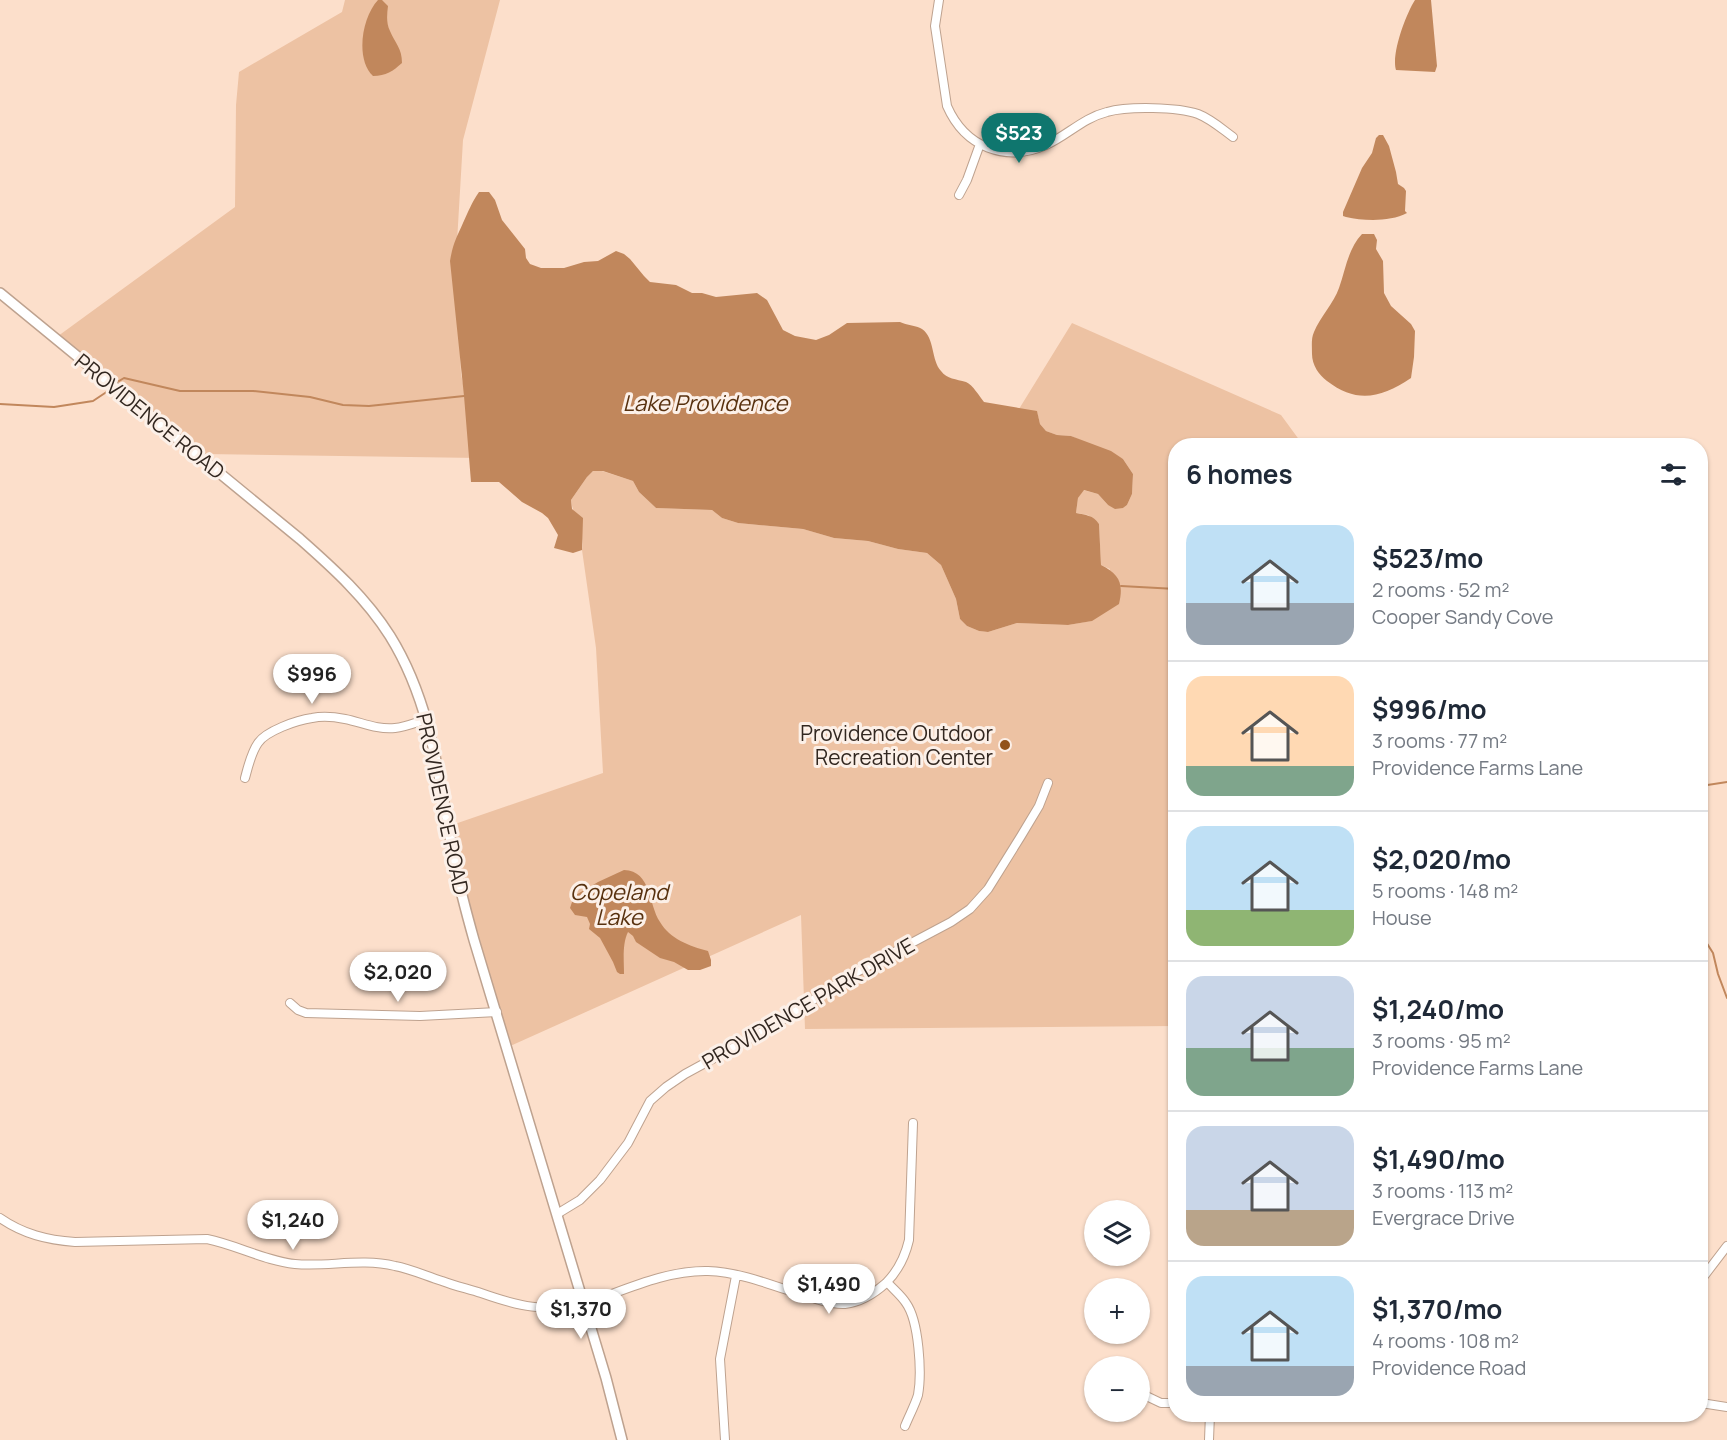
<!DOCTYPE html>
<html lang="en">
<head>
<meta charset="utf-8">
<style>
  :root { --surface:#fff; --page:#f2f2f3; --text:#1f2937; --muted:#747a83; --line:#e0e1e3; --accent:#0f766e }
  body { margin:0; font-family:Manrope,sans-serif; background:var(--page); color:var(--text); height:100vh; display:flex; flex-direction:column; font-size:22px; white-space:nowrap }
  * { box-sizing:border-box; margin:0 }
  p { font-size:20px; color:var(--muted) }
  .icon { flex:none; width:33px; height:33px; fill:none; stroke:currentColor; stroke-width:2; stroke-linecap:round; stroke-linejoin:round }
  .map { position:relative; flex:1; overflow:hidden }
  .sheet { position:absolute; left:1168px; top:438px; width:540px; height:984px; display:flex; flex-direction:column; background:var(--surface); border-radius:24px; box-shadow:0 2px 4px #0004 }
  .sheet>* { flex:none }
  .controls { position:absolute; left:1084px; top:1200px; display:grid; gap:12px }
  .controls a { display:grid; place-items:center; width:66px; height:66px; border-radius:50%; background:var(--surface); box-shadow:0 2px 4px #0004; font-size:30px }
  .price { position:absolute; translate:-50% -51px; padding:0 14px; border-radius:21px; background:#fff; color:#222; font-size:20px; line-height:39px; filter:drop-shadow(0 2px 3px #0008) }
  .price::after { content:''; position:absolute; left:50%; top:36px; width:18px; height:14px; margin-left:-9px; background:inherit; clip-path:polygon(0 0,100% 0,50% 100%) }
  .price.active { background:var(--accent); color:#fff }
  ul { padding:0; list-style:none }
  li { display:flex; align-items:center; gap:18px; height:150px; padding:0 18px }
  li+li { border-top:2px solid var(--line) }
  li span { display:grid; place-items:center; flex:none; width:168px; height:120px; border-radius:18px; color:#555 }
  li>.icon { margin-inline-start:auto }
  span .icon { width:72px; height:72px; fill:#fffc; stroke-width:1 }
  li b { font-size:26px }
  h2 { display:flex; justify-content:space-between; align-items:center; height:72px; padding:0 18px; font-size:26px }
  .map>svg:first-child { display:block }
  .green { fill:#edc2a3 }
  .water { fill:#c1875c }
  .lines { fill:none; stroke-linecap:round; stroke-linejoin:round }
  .stream { stroke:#c1875c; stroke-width:2 }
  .minor-casing { stroke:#bea28f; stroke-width:10 }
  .tertiary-casing { stroke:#bea28f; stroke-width:12 }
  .minor { stroke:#fff; stroke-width:8 }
  .tertiary { stroke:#fff; stroke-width:9 }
  .poi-dot { fill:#92531b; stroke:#fcf0e8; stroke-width:2 }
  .labels { text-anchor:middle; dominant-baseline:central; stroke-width:6; stroke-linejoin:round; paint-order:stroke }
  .street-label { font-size:21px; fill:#322720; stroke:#fcf0e8 }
  .poi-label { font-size:21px; fill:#322720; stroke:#fcf0e8; text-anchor:end }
  .water-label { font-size:22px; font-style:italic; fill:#58310f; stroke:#fcf0e8 }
</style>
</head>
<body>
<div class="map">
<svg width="1727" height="1440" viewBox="0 0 1727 1440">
  <rect width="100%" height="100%" fill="#fcdfcb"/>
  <path class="green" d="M 345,0 L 500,0 L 463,140 L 456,259 L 461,374 L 479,458 L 204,454 L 54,339 L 235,207 L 236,105 L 239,72 L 342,12 Z
    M 1072,323 L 1281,415 L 1303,445 L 1176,446 L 1176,1026 L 805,1029 L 801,915 L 506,1048 L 484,959 L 449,826 L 603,773 L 596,648 L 582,550 C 585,532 573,517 571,500 L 587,477 L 593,471 L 602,471 L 633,481 L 639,492 L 656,508 L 712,510 L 722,518 L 738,523 L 803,529 L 834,538 L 868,541 L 898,549 L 927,553 L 941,565 L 956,599 L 960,619 L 967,626 L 979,631 L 988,632 L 1017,623 L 1068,625 L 1091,621 L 1110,569 L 1101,565 L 1099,524 L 1088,515 L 1076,513 L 1078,498 L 1083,490 L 1098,494 L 1108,505 L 1123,508 L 1127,505 L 1132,494 L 1133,474 L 1123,459 L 1071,436 L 1057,435 L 1046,431 L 1040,424 L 1037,412 L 1019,409 Z"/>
  <path class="water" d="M 378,0 L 382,0 L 388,6 C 387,14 386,23 390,31 C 395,43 402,48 402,63 C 393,71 386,76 373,76 C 355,59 362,17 378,0 Z
    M 1415,0 L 1431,0 L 1437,66 L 1435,72 L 1396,70 C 1391,54 1406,14 1415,0 Z
    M 1379,135 L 1383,135 L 1389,146 L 1396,172 L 1398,184 L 1404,188 L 1406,191 L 1405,211 L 1407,213 C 1390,222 1364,221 1346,217 L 1343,216 L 1343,212 L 1362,168 L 1372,153 L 1376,138 Z
    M 479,192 L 489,192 L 495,200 L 502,220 L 525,249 L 526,258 L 530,264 L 541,268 L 564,268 L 584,262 L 598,261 L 616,251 L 624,254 L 630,259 L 644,276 L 650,282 L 676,285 L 692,293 L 702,293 L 716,297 L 757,293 L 767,300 L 783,330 L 795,336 L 816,340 L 829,335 L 847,323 L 900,322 C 906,325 918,326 922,329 C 935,338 931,360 941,371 C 947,379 956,379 966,382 C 973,385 979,396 984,402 L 1037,411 L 1040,424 L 1046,431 L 1057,435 L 1071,436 L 1111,451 L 1123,459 L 1133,474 L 1132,494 L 1127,505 L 1123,508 L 1115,509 L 1108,505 L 1098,494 L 1084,490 L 1078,498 L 1076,513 C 1086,515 1093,515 1099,524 L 1101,565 C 1119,574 1124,583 1119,604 L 1092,621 L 1068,625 L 1017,623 L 988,632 L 979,631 L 967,626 L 960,619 L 956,599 L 941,565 L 927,553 L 898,549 L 868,541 L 834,538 L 803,529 L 738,523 L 722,518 L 712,510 L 656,508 L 639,492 L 633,481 L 603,471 L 593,471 L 587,477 L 571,500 L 572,509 L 583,518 L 582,550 L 573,553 L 554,548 L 558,535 L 548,518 L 542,513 L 522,502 L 499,482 L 471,482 L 464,396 L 450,261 C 453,243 456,239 463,223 C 468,212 472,202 479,192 Z
    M 1362,234 L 1374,234 L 1377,240 L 1376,249 L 1383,261 L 1384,293 L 1391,306 L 1411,324 L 1415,331 L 1414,357 L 1411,378 C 1381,398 1357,404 1327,381 C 1319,375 1312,365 1312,354 C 1312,347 1311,338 1314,332 C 1320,317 1334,303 1339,288 C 1346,268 1348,249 1362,234 Z
    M 624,870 C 652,871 648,904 660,922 C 670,939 689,946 708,951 L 711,960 L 711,966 L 700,970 L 688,970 L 674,962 L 660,958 L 636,942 L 633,936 L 628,932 C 622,944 624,961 624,974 L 620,974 L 617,972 L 613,962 L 600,938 L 589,929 L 590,924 L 587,917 L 575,915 L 570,908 L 574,896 L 598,882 Z"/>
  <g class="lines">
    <path class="stream" d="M 119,381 L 124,378 L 180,391 L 253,391 L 310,397 L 343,405 L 369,406 L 464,396
      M 0,404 L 54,407 L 93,401 L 108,391
      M 1121,586 L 1176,589
      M 1701,786 L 1727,782
      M 1701,934 L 1713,953 L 1718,974 L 1727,998"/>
    <g class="minor-casing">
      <path id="minor" d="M 939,0 L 935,26 L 947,106 C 965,147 1005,163 1046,145 C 1068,135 1083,118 1107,112 C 1128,106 1178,107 1198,114 C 1211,119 1222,129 1233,137
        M 959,195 L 967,180 L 980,144
        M 245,778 C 248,767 251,753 258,743 C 266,731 297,720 312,718 C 322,716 335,717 345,719 C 361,722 377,730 395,728 C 406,727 417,722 427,719
        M 290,1003 L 298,1010 L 306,1013 L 420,1016 L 497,1012
        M 557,1214 L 580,1200 L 600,1180 L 628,1143 L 650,1101 L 666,1087 L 685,1074 L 773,1026 L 853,974 L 951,922 L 970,909 L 988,889 L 1021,836 L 1039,806 L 1048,783
        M 0,1218 C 23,1234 47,1240 75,1242 L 207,1239 C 237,1245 265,1261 295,1264 C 328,1267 361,1258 395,1266 C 411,1269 426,1276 442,1281 C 455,1286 469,1289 481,1293 C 515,1305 549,1315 583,1300
        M 1701,1280 L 1727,1246
        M 887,1282 C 893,1289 901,1295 906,1303 C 919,1321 922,1373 918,1395 C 915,1405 909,1416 905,1426
        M 584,1304 C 623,1291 665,1270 708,1271 C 740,1272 774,1286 805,1296 C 818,1299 832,1305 845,1304 C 861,1302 875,1293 886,1283 C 898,1271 905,1257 909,1240 L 913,1123
        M 1140,1393 L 1161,1403 L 1176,1403
        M 1701,1403 L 1727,1407
        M 725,1440 L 720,1359 L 736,1276
        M 1209,1440 L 1210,1414"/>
    </g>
    <g class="tertiary-casing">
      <path id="tertiary" d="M 0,293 L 300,539 C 334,569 366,598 390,636 C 433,705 440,786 455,864 C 460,890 467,915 474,940 L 606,1378 L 622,1440"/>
    </g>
    <use href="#minor" class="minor"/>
    <use href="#tertiary" class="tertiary"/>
  </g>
  <circle class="poi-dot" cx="1005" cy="745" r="6"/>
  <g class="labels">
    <g class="street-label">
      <text transform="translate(150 416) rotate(39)">PROVIDENCE ROAD</text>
      <text transform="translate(443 804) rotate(78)">PROVIDENCE ROAD</text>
      <text transform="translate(808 1003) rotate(-30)">PROVIDENCE PARK DRIVE</text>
    </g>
    <g class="poi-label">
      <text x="993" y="733">Providence Outdoor<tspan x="993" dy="24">Recreation Center</tspan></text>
    </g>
    <g class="water-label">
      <text x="705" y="403">Lake Providence</text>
      <text x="619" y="892">Copeland<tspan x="619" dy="25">Lake</tspan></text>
    </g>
  </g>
</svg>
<div class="controls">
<a><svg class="icon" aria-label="layers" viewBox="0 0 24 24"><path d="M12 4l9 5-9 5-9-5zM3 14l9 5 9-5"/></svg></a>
<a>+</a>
<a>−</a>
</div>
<b class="price active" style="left:1019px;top:164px">$523</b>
<b class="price" style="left:312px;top:705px">$996</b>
<b class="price" style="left:398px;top:1003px">$2,020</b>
<b class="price" style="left:293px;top:1251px">$1,240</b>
<b class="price" style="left:829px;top:1315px">$1,490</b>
<b class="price" style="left:581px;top:1340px">$1,370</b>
<section class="sheet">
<h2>6 homes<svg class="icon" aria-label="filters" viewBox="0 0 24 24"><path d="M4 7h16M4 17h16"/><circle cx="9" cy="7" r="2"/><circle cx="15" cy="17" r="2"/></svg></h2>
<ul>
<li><span style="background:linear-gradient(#bfe0f5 65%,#9aa5b1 0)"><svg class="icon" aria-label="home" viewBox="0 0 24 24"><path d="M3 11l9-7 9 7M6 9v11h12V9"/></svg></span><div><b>$523/mo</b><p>2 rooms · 52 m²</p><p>Cooper Sandy Cove</p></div></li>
<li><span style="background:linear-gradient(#ffd9b3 75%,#7fa58c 0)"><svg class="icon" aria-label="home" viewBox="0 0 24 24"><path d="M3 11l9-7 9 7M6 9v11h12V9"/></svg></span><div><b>$996/mo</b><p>3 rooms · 77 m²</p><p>Providence Farms Lane</p></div></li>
<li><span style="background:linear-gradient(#bfe0f5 70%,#8fb573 0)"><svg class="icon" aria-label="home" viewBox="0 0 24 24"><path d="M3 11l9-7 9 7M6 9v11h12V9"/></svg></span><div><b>$2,020/mo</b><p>5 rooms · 148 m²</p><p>House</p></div></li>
<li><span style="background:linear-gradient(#c9d6e8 60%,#7fa58c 0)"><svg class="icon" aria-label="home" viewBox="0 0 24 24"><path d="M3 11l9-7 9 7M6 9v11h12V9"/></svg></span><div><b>$1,240/mo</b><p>3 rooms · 95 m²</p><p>Providence Farms Lane</p></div></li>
<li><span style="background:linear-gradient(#c9d6e8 70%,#b9a48a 0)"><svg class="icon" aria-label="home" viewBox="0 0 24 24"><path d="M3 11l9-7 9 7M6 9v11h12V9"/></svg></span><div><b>$1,490/mo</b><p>3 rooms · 113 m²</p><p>Evergrace Drive</p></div></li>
<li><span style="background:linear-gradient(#bfe0f5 75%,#9aa5b1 0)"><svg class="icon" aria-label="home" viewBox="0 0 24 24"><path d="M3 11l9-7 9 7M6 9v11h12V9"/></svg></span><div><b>$1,370/mo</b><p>4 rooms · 108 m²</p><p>Providence Road</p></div></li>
</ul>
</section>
</div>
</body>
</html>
